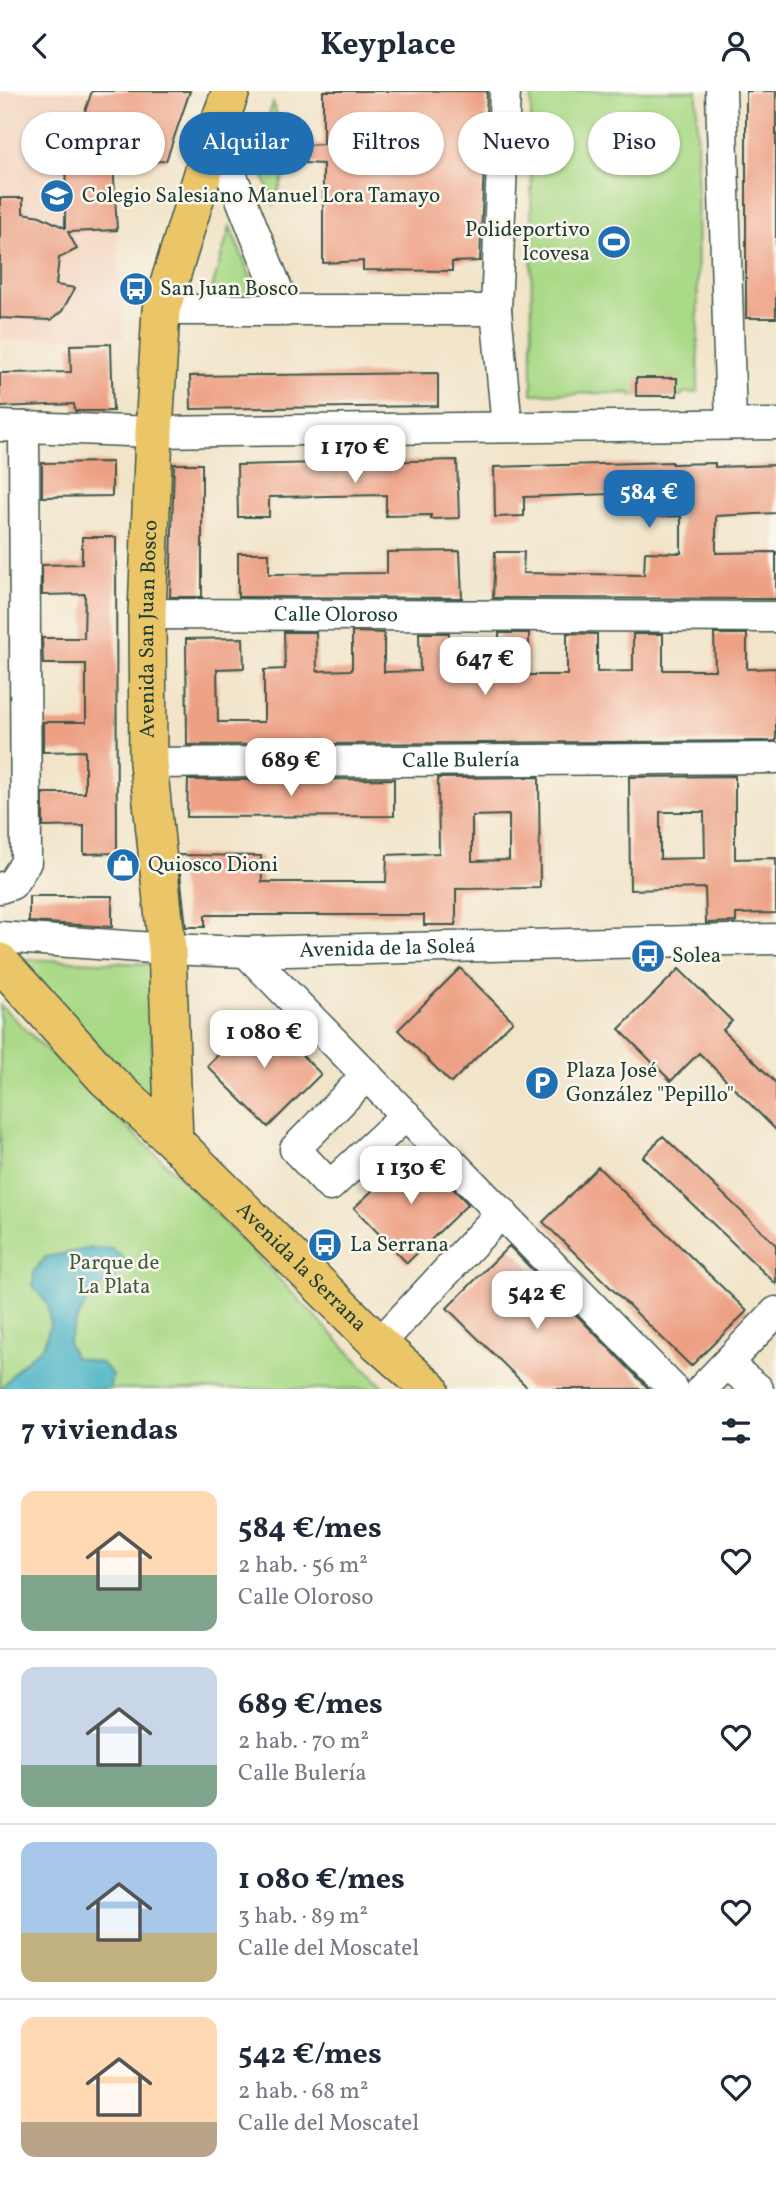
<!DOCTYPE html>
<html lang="es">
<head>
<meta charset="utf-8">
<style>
  :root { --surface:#fff; --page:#f6f6f7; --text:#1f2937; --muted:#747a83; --line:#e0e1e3; --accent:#1f6fb2 }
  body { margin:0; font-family:Vollkorn,serif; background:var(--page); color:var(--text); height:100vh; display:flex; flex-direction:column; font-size:26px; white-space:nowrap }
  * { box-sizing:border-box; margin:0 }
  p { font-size:23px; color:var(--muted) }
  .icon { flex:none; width:38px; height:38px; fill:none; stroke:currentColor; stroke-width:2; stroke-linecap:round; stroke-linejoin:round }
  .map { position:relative; height:1298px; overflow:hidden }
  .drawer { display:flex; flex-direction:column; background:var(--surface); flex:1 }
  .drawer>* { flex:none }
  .banner { position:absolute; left:21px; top:21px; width:735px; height:63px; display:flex; gap:14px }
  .price { position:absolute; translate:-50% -60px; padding:0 16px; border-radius:14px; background:#fff; color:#222; font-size:23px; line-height:46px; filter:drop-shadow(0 2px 4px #0008) }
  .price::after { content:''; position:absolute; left:50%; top:42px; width:21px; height:16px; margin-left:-10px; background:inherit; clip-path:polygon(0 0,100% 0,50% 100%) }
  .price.active { background:var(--accent); color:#fff }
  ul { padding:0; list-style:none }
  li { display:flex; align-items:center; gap:21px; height:175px; padding:0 21px }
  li+li { border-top:2px solid var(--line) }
  li span { display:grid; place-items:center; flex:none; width:196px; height:140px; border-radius:14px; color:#555 }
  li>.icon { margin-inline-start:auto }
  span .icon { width:84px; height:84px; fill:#fffc; stroke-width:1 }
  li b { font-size:30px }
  h2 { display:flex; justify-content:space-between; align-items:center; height:84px; padding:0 21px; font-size:30px }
  .pill { padding:0 24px; border-radius:32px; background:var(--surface); box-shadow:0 2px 5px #0004; font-size:24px; line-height:63px }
  .pill.active { background:var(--accent); color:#fff }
  header { display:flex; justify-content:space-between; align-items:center; height:91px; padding:0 21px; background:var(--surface); font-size:32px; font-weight:700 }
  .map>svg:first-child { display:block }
  .built { fill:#f3d4bf }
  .green { fill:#aada88; stroke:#648c5e; stroke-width:2 }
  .water { fill:#49b3c6; stroke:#34787d; stroke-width:2 }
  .building { fill:#eda084; fill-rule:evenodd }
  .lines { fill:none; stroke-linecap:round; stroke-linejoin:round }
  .minor-casing { stroke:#3e564a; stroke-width:33 }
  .major-casing { stroke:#3e564a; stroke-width:40 }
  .minor { stroke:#fff; stroke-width:30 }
  .major { stroke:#ebc669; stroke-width:37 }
  .labels { text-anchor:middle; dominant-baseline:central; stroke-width:5; stroke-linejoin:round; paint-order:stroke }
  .poi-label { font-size:21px; fill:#1f3d34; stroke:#fbf7ec; text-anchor:start }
  .street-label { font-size:21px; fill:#1f3d34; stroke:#fbf7ec }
  .park-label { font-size:21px; fill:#3b5c45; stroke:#fbf7ec }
</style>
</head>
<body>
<header><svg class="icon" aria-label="back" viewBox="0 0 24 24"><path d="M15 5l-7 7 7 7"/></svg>Keyplace<svg class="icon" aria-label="person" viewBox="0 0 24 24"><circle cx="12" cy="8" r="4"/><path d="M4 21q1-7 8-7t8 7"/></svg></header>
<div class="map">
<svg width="776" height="1298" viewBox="0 0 776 1298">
  <rect width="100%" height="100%" fill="#fbf7ec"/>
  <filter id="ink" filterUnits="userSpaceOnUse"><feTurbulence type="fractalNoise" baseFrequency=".0143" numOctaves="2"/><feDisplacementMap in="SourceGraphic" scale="14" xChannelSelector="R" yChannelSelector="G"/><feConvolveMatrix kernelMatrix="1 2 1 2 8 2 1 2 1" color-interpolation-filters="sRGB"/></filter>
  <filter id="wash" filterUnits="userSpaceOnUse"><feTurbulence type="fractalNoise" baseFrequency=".00686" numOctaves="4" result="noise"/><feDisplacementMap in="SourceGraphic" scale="28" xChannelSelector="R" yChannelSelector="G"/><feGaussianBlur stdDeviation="1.57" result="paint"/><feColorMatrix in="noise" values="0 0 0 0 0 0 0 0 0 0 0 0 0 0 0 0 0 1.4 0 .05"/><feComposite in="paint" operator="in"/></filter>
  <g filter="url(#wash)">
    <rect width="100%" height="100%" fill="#f1e4c9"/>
    <path class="built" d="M 0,0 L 190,0 L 166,70 L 113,71 L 124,247 L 0,249 Z"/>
    <path class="green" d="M 531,0 L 697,0 L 698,301 L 682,302 L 682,305 L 632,305 L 631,302 L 532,303 Z
      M 273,12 L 291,65 L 274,113 L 255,62 Z
      M 230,136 L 258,204 L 210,204 Z
      M 21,868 L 151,873 L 152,1014 Z
      M 0,914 L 191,1097 L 385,1298 L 0,1298 Z"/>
    <path class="water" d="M 92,1157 L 112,1158 L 124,1167 L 123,1180 L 113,1190 L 100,1196 L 88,1209 L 75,1232 L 68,1252 L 74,1266 L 101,1272 L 112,1283 L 110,1298 L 0,1298 L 21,1274 L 44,1254 L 50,1234 L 48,1214 L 33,1195 L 34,1180 L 46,1166 Z"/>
    <g id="blocks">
      <path class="building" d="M 92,0 L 190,0 L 166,70 L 113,71 L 117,139 L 68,141 L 77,158 L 59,167 L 56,194 L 75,197 L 62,220 L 51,229 L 0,227 L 0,107 L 23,107 L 23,122 L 40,125 L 65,137 L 66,43 L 78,41 Z
        M 323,0 L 487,0 L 480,170 L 452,171 L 452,180 L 363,179 L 363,170 L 323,172 L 323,73 L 305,72 L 306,54 L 323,53 Z
        M 746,0 L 776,0 L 776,227 L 746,227 Z
        M 111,253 L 113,320 L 75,320 L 74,313 L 0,316 L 0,282 L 71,281 L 70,254 Z
        M 438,282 L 438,315 L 191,318 L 190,285 Z
        M 636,287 L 677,287 L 677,305 L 636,305 Z
        M 457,369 L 459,427 L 431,428 L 431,424 L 386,425 L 386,404 L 269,406 L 269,426 L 238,426 L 237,374 Z
        M 112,371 L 112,405 L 42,406 L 42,372 Z
        M 672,371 L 672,373 L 715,372 L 715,376 L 776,374 L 776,422 L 716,425 L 716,462 L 776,461 L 776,508 L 493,507 L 495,461 L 524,461 L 523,482 L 644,484 L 645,461 L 681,462 L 681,425 L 642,426 L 642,402 L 524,406 L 524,425 L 495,426 L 494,376 Z
        M 174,373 L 202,373 L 202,506 L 170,506 Z
        M 82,446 L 116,446 L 117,762 L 84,763 L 84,735 L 43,736 L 43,702 L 85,702 L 85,660 L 43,661 L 43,631 L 86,631 L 86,573 L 43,573 L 42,547 L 84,547 L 85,503 L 42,504 L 42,474 L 82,473 Z
        M 460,460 L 462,507 L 238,506 L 238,462 L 269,462 L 269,483 L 387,482 L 387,461 Z
        M 284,541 L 316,541 L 317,580 L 352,579 L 352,541 L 384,542 L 384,581 L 420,580 L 419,542 L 449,542 L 450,580 L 499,579 L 499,542 L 529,542 L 529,584 L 567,584 L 567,542 L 597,543 L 597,581 L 633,580 L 633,543 L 663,543 L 663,579 L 715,579 L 714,543 L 747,543 L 747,578 L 776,577 L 776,650 L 187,654 L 186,548 L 243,547 L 244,577 L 217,578 L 218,631 L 264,631 L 264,579 L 285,578 Z
        M 735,685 L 735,768 L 776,767 L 776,822 L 736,823 L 736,831 L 706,832 L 705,797 L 630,799 L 629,686 ZM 660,721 L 704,721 L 705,767 L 660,768 Z
        M 539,686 L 540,797 L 456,798 L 456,834 L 424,834 L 424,824 L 205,824 L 205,836 L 186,836 L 178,764 L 261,765 L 262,791 L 386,791 L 387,764 L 439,762 L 438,687 ZM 509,724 L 509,769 L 472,770 L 472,725 Z
        M 394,688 L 394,725 L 187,726 L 188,689 Z
        M 29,805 L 112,805 L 112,836 L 29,831 Z
        M 460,877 L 513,930 L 451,992 L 398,939 Z
        M 679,878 L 732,930 L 723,939 L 776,992 L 776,1039 L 699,962 L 671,990 L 619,938 Z
        M 259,922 L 321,983 L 268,1036 L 207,975 Z
        M 663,1045 L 776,1154 L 776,1193 L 643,1066 Z
        M 415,1059 L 468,1113 L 407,1172 L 354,1117 Z
        M 598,1076 L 747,1220 L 691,1275 L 543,1131 Z
        M 509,1155 L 649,1298 L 529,1298 L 447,1217 Z"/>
    </g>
  </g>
  <g filter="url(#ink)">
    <use href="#blocks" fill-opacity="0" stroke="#3e564a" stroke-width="2"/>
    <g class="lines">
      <g class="minor-casing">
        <g id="minor">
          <path d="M 505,0 L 496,219 L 507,336"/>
          <path d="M 721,0 L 731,333"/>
          <path d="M 215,43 L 286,220"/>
          <path d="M 161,219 L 496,219"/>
          <path d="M 0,335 L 154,341 L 776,333"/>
          <path id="s1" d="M 147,523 L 776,526"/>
          <path id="s2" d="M 148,672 L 776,667"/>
          <path d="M 0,797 L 12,793 L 26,771 L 24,336"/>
          <path id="s3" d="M 0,846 L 167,858 L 246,861 L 776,848"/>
          <path d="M 246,861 L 673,1298"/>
          <path d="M 367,984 L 295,1058 L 330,1095 L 406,1024"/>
          <path d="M 379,1253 L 502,1121"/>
          <path d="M 727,1273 L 758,1298"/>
          <path d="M 702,1298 L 776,1221"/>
        </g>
      </g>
      <g class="major-casing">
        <g id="major">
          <path id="s4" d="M 0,871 L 106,988 L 174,1050 L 379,1253 L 430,1298"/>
          <path id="s5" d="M 174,1050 L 167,858 L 148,672 L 147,523 L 154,341 L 161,219 L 215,43 L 231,0"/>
        </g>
      </g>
      <use href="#minor" class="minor"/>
      <use href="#major" class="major"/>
    </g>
  </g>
  <defs>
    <g id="school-disc" transform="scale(1.75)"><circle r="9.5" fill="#1f6fb2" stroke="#fbf7ec"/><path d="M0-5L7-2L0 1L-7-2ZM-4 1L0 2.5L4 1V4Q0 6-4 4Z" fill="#fff"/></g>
    <g id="stadium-disc" transform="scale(1.75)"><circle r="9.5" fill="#1f6fb2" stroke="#fbf7ec"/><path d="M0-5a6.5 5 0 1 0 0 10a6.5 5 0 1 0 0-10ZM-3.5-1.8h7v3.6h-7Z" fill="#fff"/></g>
    <g id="bus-disc" transform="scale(1.75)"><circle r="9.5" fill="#1f6fb2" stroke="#fbf7ec"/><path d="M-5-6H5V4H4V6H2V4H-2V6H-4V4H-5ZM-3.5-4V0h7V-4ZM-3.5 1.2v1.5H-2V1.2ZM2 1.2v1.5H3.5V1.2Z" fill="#fff"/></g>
    <g id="shop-disc" transform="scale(1.75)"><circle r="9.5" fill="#1f6fb2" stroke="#fbf7ec"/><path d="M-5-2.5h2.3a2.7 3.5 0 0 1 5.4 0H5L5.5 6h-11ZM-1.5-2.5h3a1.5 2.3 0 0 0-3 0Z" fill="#fff"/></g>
    <g id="parking-disc" transform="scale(1.75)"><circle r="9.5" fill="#1f6fb2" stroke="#fbf7ec"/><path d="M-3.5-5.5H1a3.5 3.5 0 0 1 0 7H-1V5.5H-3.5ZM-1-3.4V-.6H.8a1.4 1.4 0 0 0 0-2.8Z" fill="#fff"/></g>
  </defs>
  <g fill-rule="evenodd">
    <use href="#school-disc" x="57" y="105"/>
    <use href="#stadium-disc" x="614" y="151"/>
    <use href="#bus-disc" x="136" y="198"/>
    <use href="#shop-disc" x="123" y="774"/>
    <use href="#bus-disc" x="648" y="865"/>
    <use href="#parking-disc" x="542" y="992"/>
    <use href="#bus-disc" x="325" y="1154"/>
  </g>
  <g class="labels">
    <g class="poi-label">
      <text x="82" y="105">Colegio Salesiano Manuel Lora Tamayo</text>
      <text x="590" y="139" text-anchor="end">Polideportivo<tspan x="590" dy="24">Icovesa</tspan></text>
      <text x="160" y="198">San Juan Bosco</text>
      <text x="148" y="774">Quiosco Dioni</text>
      <text x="672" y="865">Solea</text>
      <text x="566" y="980">Plaza José<tspan x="566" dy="24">González "Pepillo"</tspan></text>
      <text x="350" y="1154">La Serrana</text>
    </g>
    <g class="street-label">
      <text stroke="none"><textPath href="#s1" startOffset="189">Calle Oloroso</textPath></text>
      <text stroke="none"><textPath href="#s5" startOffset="513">Avenida San Juan Bosco</textPath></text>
      <text stroke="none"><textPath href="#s2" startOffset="313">Calle Bulería</textPath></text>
      <text stroke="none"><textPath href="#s3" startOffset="388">Avenida de la Soleá</textPath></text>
      <text stroke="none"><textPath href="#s4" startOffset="429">Avenida la Serrana</textPath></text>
    </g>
    <g class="park-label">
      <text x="114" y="1172">Parque de<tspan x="114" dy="24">La Plata</tspan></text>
    </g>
  </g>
</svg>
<b class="price" style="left:355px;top:394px">1 170 €</b>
<b class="price active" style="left:649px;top:439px">584 €</b>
<b class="price" style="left:485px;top:606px">647 €</b>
<b class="price" style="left:291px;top:707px">689 €</b>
<b class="price" style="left:264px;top:979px">1 080 €</b>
<b class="price" style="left:411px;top:1115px">1 130 €</b>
<b class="price" style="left:537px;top:1240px">542 €</b>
<div class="banner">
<a class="pill">Comprar</a>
<a class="pill active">Alquilar</a>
<a class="pill">Filtros</a>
<a class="pill">Nuevo</a>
<a class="pill">Piso</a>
</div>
</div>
<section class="drawer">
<h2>7 viviendas<svg class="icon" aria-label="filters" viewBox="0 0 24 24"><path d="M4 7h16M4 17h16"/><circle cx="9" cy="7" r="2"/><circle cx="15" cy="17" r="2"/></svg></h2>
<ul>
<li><span style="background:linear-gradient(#ffd9b3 60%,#7fa58c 0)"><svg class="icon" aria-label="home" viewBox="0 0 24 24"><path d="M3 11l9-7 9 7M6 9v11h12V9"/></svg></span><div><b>584 €/mes</b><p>2 hab. · 56 m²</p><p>Calle Oloroso</p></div><svg class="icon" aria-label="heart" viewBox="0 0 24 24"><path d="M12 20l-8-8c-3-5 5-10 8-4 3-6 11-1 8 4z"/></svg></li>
<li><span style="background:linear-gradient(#c9d6e8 70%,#7fa58c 0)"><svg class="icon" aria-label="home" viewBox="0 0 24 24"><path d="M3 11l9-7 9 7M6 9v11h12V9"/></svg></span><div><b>689 €/mes</b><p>2 hab. · 70 m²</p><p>Calle Bulería</p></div><svg class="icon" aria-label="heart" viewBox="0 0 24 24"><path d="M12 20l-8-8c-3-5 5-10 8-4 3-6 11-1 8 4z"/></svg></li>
<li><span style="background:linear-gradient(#a9c7e8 65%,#c2b280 0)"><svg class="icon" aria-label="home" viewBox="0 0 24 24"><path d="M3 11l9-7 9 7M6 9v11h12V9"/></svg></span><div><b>1 080 €/mes</b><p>3 hab. · 89 m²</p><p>Calle del Moscatel</p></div><svg class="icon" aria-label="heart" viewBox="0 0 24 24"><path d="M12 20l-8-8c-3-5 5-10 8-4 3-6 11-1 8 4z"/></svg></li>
<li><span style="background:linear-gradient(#ffd9b3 75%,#b9a48a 0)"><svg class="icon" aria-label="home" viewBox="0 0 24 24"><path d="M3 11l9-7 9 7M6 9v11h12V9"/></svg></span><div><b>542 €/mes</b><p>2 hab. · 68 m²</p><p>Calle del Moscatel</p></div><svg class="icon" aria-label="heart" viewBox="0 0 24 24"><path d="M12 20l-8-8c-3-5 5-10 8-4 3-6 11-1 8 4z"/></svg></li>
</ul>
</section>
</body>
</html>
